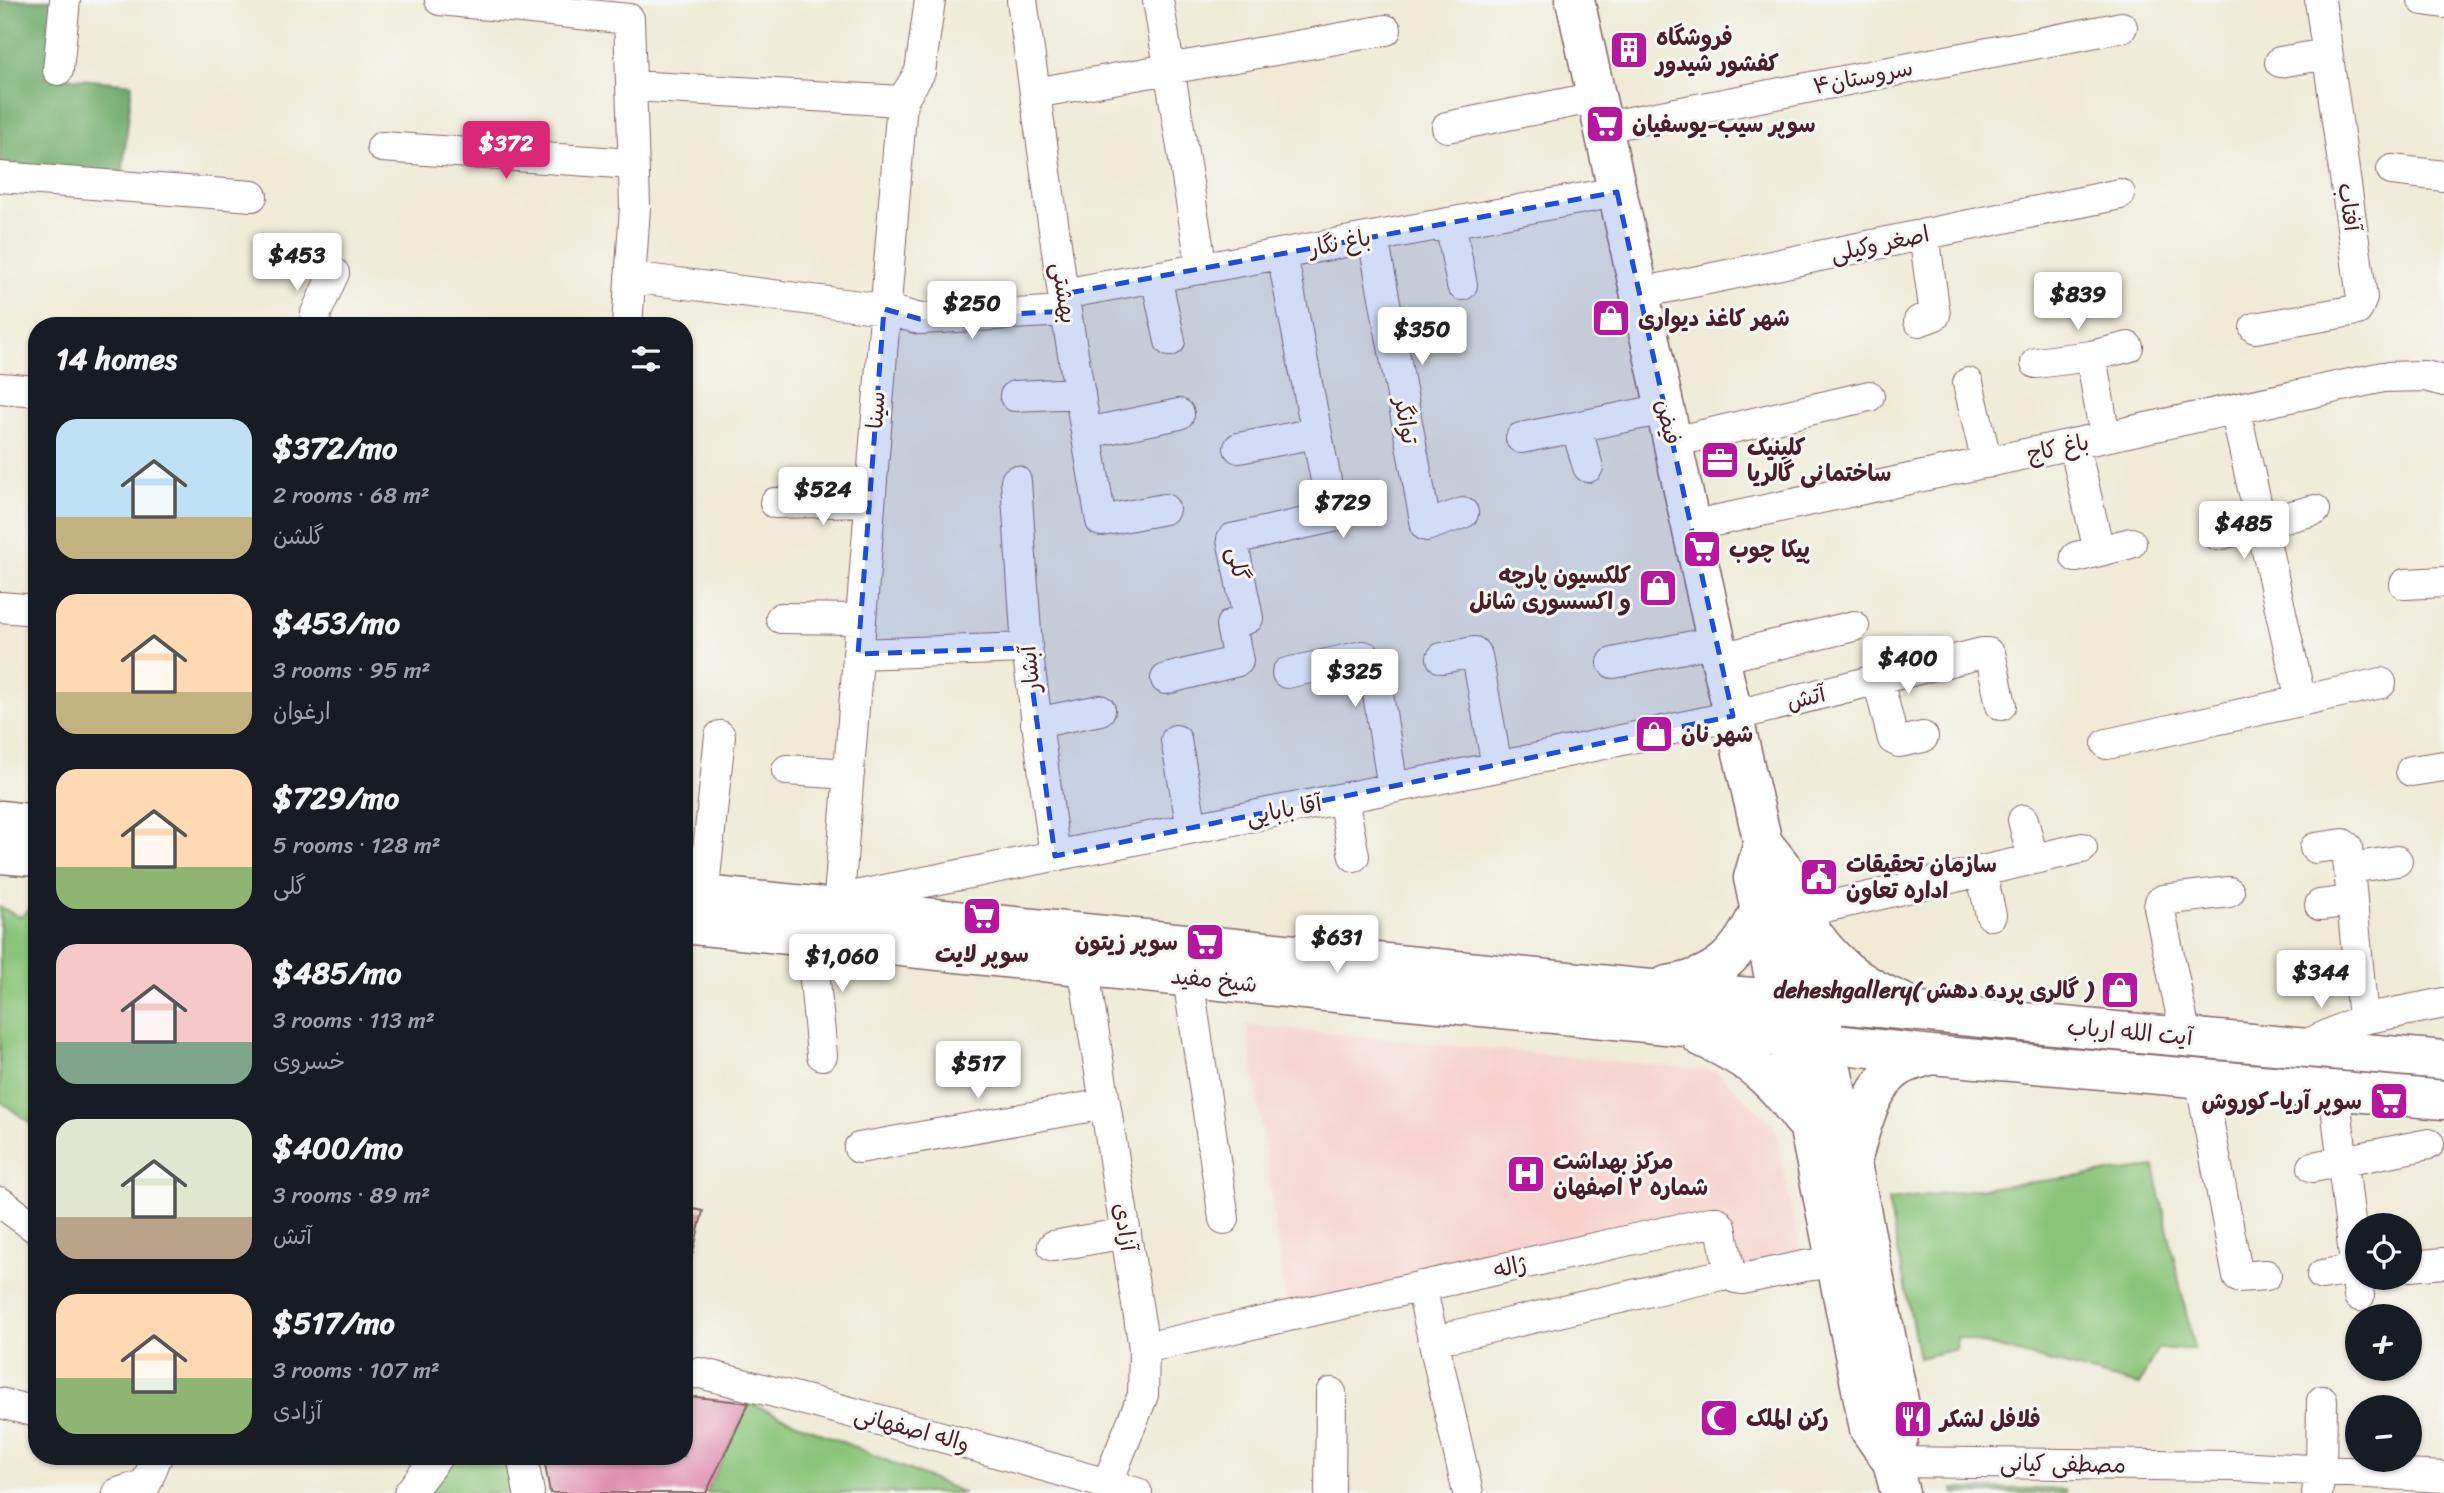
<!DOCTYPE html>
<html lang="en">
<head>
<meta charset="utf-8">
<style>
  :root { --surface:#171b24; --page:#242831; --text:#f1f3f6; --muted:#9ea1a6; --accent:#db2777 }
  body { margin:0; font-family:Sriracha,"Playpen Sans Arabic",sans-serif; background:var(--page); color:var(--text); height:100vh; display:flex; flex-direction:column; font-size:26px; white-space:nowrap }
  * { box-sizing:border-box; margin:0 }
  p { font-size:23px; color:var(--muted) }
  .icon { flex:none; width:38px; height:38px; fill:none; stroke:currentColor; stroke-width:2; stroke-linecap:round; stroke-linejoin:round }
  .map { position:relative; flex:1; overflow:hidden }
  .drawer { position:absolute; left:28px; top:317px; width:665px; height:1148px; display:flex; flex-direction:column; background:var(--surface); border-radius:28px; box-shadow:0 2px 5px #0004 }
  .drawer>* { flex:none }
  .fabs { position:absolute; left:2345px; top:1213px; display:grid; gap:14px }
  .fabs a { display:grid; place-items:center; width:77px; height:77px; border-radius:50%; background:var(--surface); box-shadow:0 2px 5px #0004; font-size:35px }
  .price { position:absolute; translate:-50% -60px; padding:0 16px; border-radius:7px; background:#fff; color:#222; font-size:23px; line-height:46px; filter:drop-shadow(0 2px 4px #0008) }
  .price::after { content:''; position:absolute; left:50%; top:42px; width:21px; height:16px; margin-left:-10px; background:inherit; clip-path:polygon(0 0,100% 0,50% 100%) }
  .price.selected { background:var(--accent); color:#fff }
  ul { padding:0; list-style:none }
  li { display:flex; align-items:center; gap:21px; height:175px; padding:0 28px }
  li span { display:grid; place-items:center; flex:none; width:196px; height:140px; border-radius:21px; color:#555 }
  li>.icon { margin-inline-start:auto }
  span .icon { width:84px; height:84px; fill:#fffc; stroke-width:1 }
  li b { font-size:30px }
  h2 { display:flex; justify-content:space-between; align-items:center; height:84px; padding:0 28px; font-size:30px }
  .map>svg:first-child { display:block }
  .built { fill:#f7d0cc }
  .green { fill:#89c479; stroke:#6a7252; stroke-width:2 }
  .forest { fill:#6eaa69; stroke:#5c644a; stroke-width:2 }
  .building { fill:#e090b1 }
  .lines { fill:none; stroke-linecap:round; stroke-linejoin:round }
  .minor-casing { stroke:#846667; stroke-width:32 }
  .major-casing { stroke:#846667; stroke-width:41 }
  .minor { stroke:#fff; stroke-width:30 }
  .major { stroke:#fff; stroke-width:38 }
  .marked { fill:#1d4ed8; fill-opacity:0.2; stroke:#1d4ed8; stroke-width:5; stroke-dasharray:14 9; stroke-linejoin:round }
  .labels { text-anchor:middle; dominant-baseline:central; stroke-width:6; stroke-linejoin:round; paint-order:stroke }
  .poi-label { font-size:23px; font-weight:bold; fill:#4a1f2b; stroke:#f6f6f2; text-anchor:start }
  .street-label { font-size:23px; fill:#4a1f2b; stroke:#f6f6f2 }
</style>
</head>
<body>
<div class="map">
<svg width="2444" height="1493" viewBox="0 0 2444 1493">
  <rect width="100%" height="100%" fill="#f6f6f2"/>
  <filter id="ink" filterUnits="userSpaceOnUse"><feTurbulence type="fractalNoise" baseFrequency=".0143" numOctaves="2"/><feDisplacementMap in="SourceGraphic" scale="14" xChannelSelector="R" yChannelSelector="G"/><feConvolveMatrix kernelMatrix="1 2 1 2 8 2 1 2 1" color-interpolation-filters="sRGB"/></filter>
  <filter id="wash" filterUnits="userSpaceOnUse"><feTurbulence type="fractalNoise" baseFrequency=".00686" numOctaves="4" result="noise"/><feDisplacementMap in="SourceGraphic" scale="28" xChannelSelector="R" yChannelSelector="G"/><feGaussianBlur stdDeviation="1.57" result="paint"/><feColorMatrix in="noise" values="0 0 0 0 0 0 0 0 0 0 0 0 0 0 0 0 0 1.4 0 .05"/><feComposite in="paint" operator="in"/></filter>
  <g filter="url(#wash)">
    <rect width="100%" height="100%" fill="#efebd7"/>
    <path class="built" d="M 1247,1025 L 1716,1071 L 1774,1126 L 1804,1266 L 1742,1279 L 1721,1227 L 1288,1316 Z"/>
    <path class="green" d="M 37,903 L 37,1128 L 0,1101 L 0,907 L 20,917 Z
      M 2154,1167 L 2194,1349 L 2157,1349 L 2139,1385 L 1957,1337 L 1956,1349 L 1919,1358 L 1888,1200 Z
      M 749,1403 L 964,1493 L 706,1493 Z
      M 457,1456 L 509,1456 L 515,1493 L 424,1493 L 450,1458 Z
      M 1953,1489 L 2065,1489 L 2066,1493 L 1954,1493 Z"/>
    <path class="forest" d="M 0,0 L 59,0 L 52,76 L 132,84 L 122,177 L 0,164 Z"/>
    <g id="blocks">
      <path class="building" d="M 1637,37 L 1643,66 L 1620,61 L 1615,40 Z
        M 684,1207 L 703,1211 L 685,1284 L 684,1284 Z
        M 696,1397 L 749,1403 L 706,1493 L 550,1493 L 545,1464 L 550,1456 L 684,1456 L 684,1399 Z"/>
    </g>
  </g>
  <g filter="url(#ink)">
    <use href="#blocks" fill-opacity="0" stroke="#846667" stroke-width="2"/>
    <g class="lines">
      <g class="minor-casing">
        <path id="minor" d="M 440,0 L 629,19 L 635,207 L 627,326
          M 1022,0 L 1063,294 L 1101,521 L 1164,509
          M 1158,0 L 1202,269
          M 2423,0 L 2444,3
          M 2280,62 L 2327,54
          M 58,70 L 65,0
          M 631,86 L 902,101
          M 1035,93 L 1386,30
          M 1447,127 L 1597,97
          M 1604,127 L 2122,27
          M 382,147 L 633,164
          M 2392,170 L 2444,176
          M 0,177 L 252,196
          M 1450,223 L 1462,285
          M 1373,237 L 1426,526 L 1463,513
          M 630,277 L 884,309 L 920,319 L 1066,311
          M 1156,277 L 1170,341
          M 1640,293 L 2120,194
          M 1063,294 L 1617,192
          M 1919,321 L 1935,315 L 1924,234
          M 315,326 L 316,313 L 334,273
          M 2255,328 L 2357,310 L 2362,298 L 2320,0
          M 2091,356 L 2105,437
          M 2036,363 L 2091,356 L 2128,347
          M 1968,383 L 1987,463
          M 0,388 L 37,391
          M 1015,396 L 1080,393
          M 2235,409 L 2301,701
          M 1576,427 L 1588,467
          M 1087,433 L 1179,414
          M 1521,438 L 1665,409
          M 1673,442 L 1869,396
          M 2074,444 L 2099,551
          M 1239,448 L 1316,433
          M 1016,481 L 1027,648 L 1055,856
          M 775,503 L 869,501
          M 1691,526 L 2383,377 L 2425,376 L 2444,381
          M 2218,535 L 2315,510
          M 2076,557 L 2131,543
          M 2405,584 L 2444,582
          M 0,607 L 37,610
          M 781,618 L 860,619
          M 858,654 L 1027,648
          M 1442,658 L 1474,652 L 1477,656 L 1497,767
          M 1720,658 L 1854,626
          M 1613,663 L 1716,641
          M 1287,673 L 1363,656 L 1368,658 L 1373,663 L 1393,788
          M 1166,679 L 1238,661 L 1231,625 L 1248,618 L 1232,539 L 1333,517 L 1282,254
          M 1878,680 L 1893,739 L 1899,742 L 1923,737
          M 1036,723 L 1100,710
          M 1176,740 L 1192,828
          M 2107,744 L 2381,683
          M 787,770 L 849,774
          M 2411,771 L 2444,766
          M 1343,798 L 1354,856
          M 2023,820 L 2033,859
          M 2315,848 L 2343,844 L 2347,847 L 2363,1019
          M 2349,868 L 2397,861
          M 1981,872 L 1991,915
          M 703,896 L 720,736
          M 2320,905 L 2352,901
          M 838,910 L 902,101 L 920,72 L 930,0
          M 839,910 L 860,895 L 1497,767 L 1733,716 L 1982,653 L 1988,653 L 1991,657 L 2001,705
          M 1799,913 L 2082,848
          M 811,937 L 822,1055
          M 1083,965 L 1144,1348 L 1143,1395 L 1107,1484
          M 1188,978 L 1224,1219
          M 2186,1037 L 2159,907 L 2160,902 L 2163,900 L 2229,892
          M 2301,1047 L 2363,1019 L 2444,1003
          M 2200,1078 L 2238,1277 L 2266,1275
          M 2334,1090 L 2359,1296
          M 859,1148 L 1105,1104
          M 2313,1167 L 2429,1144
          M 0,1202 L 37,1229
          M 1053,1246 L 1126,1233
          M 2410,1266 L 2444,1263
          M 2322,1275 L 2357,1269
          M 1421,1286 L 1468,1493
          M 1453,1336 L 1730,1273
          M 1144,1348 L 1711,1222 L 1717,1222 L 1721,1227 L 1730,1273 L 1735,1278 L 1742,1279 L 1804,1266 L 1836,1262
          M 684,1374 L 700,1373 C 846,1410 992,1450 1137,1493
          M 0,1403 L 37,1412
          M 522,1456 L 529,1493
          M 1892,1462 L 2235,1466 L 2444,1477
          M 146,1484 L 157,1456
          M 118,1493 L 146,1484
          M 409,1493 L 438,1456
          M 1330,1493 L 1331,1393
          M 2317,1493 L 2321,1470 L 2322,1401"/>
      </g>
      <g class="major-casing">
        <path id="major" d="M 1575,0 L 1720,658 L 1763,843 L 1790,877 L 1799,913 L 1852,1164 L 1903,1421 L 1892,1462
          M 0,820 L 37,824
          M 1763,843 L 1753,878 L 1787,1039 L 1809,1129 L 1869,1429 L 1892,1462 L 1900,1493
          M 0,854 L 37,857
          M 684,893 L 1639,988 L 1817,1002 L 2116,1031 L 2444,1060
          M 1805,922 C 1831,963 1858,984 1902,1002
          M 684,924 L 1305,990 L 1677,1026 L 1932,1055 L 2444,1100
          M 1667,985 C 1718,978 1740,954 1760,909
          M 1701,1037 C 1751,1060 1770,1076 1802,1119
          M 1853,1158 C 1861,1128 1871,1083 1901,1066 C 1910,1061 1922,1058 1932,1055"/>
      </g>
      <use href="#minor" class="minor"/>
      <use href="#major" class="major"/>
    </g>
  </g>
  <path class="marked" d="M 1617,192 L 1733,716 L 1055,856 L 1027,648 L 858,654 L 884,309 L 920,319 L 1066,311 L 1063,294 Z"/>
  <defs>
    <g id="building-square" transform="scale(2.0125)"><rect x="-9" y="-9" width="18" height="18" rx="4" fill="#b5179e" stroke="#f6f6f2"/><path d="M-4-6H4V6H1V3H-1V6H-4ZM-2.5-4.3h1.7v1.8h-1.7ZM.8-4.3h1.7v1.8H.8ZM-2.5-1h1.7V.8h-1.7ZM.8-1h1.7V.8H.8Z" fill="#fff"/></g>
    <g id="supermarket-square" transform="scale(2.0125)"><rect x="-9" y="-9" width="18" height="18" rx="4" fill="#b5179e" stroke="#f6f6f2"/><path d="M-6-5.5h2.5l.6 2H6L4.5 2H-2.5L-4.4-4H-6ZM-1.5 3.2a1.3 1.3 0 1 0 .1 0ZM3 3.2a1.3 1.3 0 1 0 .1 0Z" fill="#fff"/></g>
    <g id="shop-square" transform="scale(2.0125)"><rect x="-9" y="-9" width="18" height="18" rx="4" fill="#b5179e" stroke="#f6f6f2"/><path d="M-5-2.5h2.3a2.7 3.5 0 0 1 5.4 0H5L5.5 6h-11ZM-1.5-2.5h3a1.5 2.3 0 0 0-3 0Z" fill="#fff"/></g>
    <g id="office-square" transform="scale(2.0125)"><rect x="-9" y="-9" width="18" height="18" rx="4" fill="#b5179e" stroke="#f6f6f2"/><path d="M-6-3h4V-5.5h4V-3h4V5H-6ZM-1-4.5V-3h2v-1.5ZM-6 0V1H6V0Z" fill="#fff"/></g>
    <g id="civic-square" transform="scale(2.0125)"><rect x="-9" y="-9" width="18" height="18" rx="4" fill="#b5179e" stroke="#f6f6f2"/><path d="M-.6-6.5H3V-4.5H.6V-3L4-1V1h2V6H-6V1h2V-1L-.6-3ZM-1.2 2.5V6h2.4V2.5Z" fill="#fff"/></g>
    <g id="hospital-square" transform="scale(2.0125)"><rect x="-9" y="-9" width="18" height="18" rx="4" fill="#b5179e" stroke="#f6f6f2"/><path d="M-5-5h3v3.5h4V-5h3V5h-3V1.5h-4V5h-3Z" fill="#fff"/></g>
    <g id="mosque-square" transform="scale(2.0125)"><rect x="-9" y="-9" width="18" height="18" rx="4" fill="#b5179e" stroke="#f6f6f2"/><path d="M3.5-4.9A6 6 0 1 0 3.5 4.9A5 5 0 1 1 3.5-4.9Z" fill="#fff"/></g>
    <g id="restaurant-square" transform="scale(2.0125)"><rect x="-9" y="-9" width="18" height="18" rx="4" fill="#b5179e" stroke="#f6f6f2"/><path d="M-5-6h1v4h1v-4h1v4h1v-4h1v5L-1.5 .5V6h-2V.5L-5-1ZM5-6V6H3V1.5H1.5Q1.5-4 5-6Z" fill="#fff"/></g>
  </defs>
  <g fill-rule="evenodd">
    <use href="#building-square" x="1629" y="50"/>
    <use href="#supermarket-square" x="1605" y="124"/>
    <use href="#shop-square" x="1611" y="318"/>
    <use href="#office-square" x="1720" y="460"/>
    <use href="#supermarket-square" x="1702" y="549"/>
    <use href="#shop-square" x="1658" y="588"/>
    <use href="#shop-square" x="1654" y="734"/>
    <use href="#civic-square" x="1819" y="877"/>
    <use href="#supermarket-square" x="982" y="916"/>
    <use href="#supermarket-square" x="1205" y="942"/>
    <use href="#shop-square" x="2120" y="990"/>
    <use href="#supermarket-square" x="2389" y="1101"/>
    <use href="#hospital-square" x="1526" y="1174"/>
    <use href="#mosque-square" x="1719" y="1418"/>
    <use href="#restaurant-square" x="1913" y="1419"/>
  </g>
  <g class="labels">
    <g class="poi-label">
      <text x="1656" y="37">فروشگاه<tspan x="1656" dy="26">کفشور شیدور</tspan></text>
      <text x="1632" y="124">سوپر سیب-یوسفیان</text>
      <text x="1638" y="318">شهر کاغذ دیواری</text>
      <text x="1747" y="447">کلینیک<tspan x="1747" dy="26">ساختمانی گالریا</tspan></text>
      <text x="1729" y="549">پیکا چوب</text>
      <text x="1631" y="575" text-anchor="end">کلکسیون پارچه<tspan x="1631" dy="26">و اکسسوری شانل</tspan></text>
      <text x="1681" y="734">شهر نان</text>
      <text x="1846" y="864">سازمان تحقیقات<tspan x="1846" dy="26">اداره تعاون</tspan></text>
      <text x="1178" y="942" text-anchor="end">سوپر زیتون</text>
      <text x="982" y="954" text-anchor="middle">سوپر لایت</text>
      <text x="2093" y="990" text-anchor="end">deheshgallery( گالری پرده دهش )</text>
      <text x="2362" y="1101" text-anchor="end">سوپر آریا-کوروش</text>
      <text x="1553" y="1161">مرکز بهداشت<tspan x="1553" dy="26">شماره ۲ اصفهان</tspan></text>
      <text x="1746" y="1418">رکن الملک</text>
      <text x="1940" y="1419">فلافل لشکر</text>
    </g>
    <g class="street-label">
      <text transform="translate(1863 77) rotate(-11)">سروستان۴</text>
      <text transform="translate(2349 207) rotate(82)">آفتاب</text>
      <text transform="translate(1340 243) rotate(-11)">باغ نگار</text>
      <text transform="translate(1880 244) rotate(-12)">اصغر وکیلی</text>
      <text transform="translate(1064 293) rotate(81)">بهشتی</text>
      <text transform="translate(876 410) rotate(-86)">سینا</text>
      <text transform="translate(1406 421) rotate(80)">توانگر</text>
      <text transform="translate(1668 422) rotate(78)">فیض</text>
      <text transform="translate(2058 448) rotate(-12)">باغ کاج</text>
      <text transform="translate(1238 564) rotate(81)">گلی</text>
      <text transform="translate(1030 669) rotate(-96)">آبشار</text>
      <text transform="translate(1806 698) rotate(-14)">آتش</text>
      <text transform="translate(1284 810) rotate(-11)">آقا بابایی</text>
      <text transform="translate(1214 980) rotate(6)">شیخ مفید</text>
      <text transform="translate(2130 1032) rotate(5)">آیت الله ارباب</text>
      <text transform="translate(1125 1227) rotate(81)">آزادی</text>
      <text transform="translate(1510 1267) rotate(-13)">ژاله</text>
      <text transform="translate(912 1429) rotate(15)">واله اصفهانی</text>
      <text transform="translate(2063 1464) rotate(1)">مصطفی کیانی</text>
    </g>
  </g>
</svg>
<div class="fabs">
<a><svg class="icon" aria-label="locate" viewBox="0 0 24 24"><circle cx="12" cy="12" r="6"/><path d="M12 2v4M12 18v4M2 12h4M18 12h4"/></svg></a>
<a>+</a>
<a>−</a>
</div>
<b class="price selected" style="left:506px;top:181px">$372</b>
<b class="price" style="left:297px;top:293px">$453</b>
<b class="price" style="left:2078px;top:332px">$839</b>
<b class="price" style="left:972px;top:341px">$250</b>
<b class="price" style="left:1422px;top:367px">$350</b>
<b class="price" style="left:823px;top:527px">$524</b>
<b class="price" style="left:1343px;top:540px">$729</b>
<b class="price" style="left:2244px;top:561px">$485</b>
<b class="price" style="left:1908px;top:696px">$400</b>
<b class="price" style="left:1355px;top:709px">$325</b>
<b class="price" style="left:1337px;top:975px">$631</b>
<b class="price" style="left:842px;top:994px">$1,060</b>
<b class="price" style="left:2321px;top:1010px">$344</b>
<b class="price" style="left:978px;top:1101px">$517</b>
<section class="drawer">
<h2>14 homes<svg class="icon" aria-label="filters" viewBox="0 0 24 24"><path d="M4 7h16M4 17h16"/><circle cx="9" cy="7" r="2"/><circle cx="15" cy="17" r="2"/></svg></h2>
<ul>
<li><span style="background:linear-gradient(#bfe0f5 70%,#c2b280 0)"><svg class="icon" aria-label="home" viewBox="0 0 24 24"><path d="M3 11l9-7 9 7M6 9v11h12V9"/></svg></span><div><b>$372/mo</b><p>2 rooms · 68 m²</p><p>گلشن</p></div></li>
<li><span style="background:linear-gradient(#ffd9b3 70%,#c2b280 0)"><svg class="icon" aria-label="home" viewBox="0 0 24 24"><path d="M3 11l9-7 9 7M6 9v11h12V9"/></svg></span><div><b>$453/mo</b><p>3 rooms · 95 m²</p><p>ارغوان</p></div></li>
<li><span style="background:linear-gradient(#ffd9b3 70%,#8fb573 0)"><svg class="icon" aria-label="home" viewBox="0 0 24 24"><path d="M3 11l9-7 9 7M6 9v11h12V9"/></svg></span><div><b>$729/mo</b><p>5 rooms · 128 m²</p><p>گلی</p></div></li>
<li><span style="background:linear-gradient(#f6c9c9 70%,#7fa58c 0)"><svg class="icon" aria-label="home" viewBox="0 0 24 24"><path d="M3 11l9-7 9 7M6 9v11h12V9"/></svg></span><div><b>$485/mo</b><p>3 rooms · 113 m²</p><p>خسروی</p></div></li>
<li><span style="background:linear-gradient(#dfe7d0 70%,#b9a48a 0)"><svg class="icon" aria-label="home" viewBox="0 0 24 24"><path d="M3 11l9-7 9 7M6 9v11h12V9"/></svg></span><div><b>$400/mo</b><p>3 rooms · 89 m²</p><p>آتش</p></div></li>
<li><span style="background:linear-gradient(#ffd9b3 60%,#8fb573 0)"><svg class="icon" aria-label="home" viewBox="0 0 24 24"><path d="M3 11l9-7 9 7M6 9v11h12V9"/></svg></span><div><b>$517/mo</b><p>3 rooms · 107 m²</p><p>آزادی</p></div></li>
</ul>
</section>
</div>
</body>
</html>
